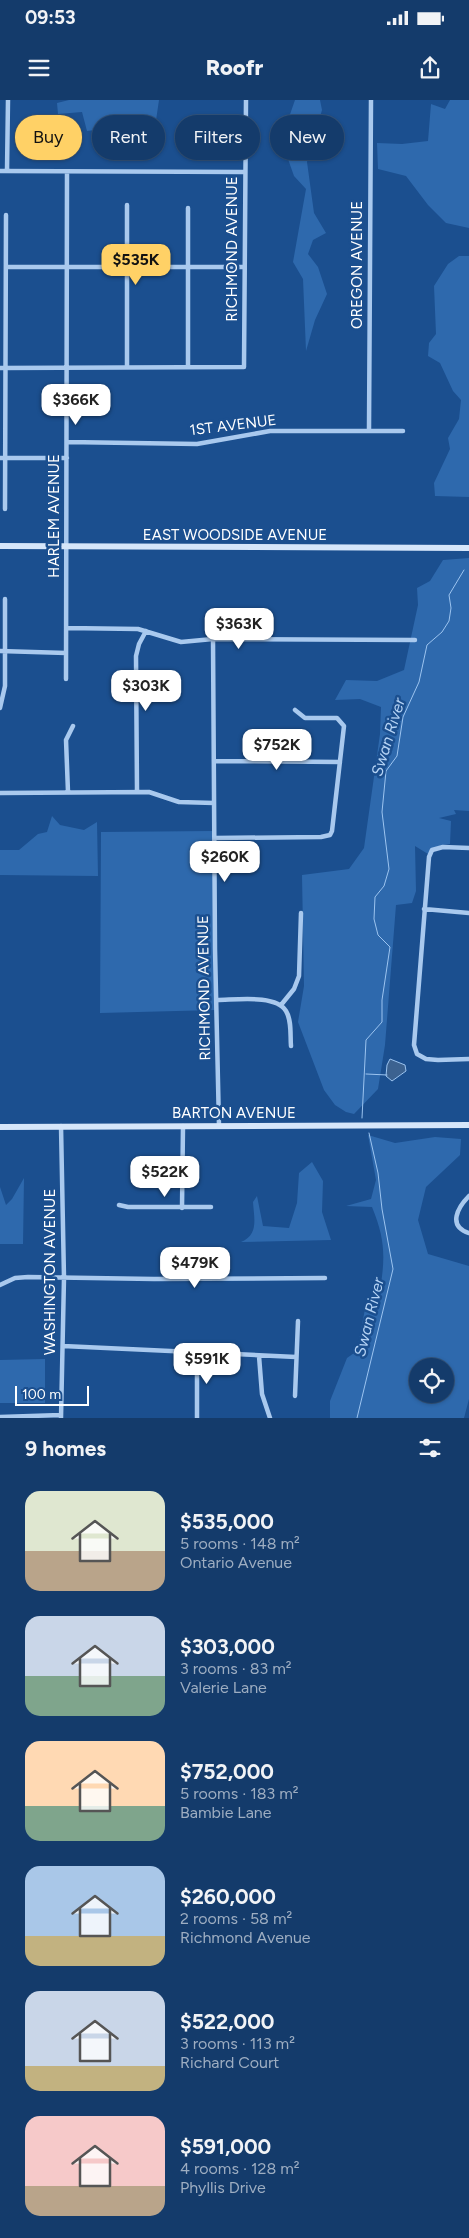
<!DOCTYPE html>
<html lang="en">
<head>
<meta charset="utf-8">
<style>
  :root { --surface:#143b6b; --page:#214673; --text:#f1f3f6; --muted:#9dadc1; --line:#33557e; --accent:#ffd166 }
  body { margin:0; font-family:Figtree,sans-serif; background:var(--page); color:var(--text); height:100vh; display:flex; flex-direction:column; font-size:19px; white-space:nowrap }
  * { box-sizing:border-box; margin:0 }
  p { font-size:16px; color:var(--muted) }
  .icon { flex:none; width:28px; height:28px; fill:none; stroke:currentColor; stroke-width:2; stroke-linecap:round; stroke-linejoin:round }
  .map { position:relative; height:1318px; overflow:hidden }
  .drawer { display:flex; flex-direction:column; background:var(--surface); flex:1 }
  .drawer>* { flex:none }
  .top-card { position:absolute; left:15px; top:15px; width:440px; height:45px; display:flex; gap:10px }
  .buttons { position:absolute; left:409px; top:1258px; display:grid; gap:10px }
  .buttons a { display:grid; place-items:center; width:45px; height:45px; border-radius:50%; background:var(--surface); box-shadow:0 1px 4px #0004,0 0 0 1px var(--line); font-size:25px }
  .scale { position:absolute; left:15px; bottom:12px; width:74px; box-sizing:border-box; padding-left:5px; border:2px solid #fff; border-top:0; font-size:14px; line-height:18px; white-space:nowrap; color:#fff; -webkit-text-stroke:4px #1b4f8f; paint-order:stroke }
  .price { position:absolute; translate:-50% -42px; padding:0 11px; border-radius:10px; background:#fff; color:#222; font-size:16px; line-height:32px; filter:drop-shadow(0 1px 2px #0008) }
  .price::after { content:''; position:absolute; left:50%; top:30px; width:15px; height:11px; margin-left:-8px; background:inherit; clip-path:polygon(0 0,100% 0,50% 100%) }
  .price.on { background:var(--accent); color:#111 }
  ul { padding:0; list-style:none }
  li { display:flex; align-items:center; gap:15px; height:125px; padding:0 25px }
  li span { display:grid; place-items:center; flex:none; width:140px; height:100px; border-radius:15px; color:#555 }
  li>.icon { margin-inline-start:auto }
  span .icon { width:60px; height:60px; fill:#fffc; stroke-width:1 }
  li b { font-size:21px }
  h2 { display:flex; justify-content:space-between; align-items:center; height:60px; padding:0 25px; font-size:21px }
  .chip { padding:0 18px; border-radius:22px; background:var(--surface); box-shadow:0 1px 4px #0004,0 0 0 1px var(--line); font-size:18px; line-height:45px }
  .chip.on { background:var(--accent); color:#111 }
  .status { display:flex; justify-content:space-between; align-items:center; height:35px; padding:0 25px; background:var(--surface); direction:ltr }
  .status svg { height:14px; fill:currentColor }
  header { display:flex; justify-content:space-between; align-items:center; height:65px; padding:0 25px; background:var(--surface); font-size:22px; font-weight:800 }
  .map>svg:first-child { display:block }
  .green { fill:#2e69ad; fill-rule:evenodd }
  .water { fill:#3c6290; stroke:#9cc4f0 }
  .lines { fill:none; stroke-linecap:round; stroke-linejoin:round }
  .stream { stroke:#9cc4f0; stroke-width:1 }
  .street { stroke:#a9c9ee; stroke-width:4.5 }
  .secondary { stroke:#d6e6fa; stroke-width:6 }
  .labels { text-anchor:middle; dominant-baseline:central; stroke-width:5; stroke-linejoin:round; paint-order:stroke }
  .street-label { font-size:15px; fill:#fff; stroke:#1b4f8f }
  .water-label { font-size:16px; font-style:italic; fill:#b5d3f5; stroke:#1b4f8f }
</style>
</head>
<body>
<div class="status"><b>09:53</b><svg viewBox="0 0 49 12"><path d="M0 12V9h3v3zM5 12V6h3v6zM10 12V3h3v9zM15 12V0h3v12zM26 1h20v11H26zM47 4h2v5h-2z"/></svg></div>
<header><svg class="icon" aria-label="menu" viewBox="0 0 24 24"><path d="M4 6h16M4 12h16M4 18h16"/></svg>Roofr<svg class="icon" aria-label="share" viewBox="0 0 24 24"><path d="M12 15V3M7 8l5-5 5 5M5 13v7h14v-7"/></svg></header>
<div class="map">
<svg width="469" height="1318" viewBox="0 0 469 1318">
  <rect width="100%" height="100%" fill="#1b4f8f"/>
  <path class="green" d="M 69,0 L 159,0 L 154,34 L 143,22 L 126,33 L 112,28 L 87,31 L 82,12 L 58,14 L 57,3 Z
    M 295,0 L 320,0 L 322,10 L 307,62 L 314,113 L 326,133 L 313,140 L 308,154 L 318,167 L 327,194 L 315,220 L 306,251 L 303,179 L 293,162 L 306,89 L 294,76 L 288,59 L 287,23 Z
    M 450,0 L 469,0 L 469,128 L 446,123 L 428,105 L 406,76 L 378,69 L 377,43 L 402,44 L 428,41 L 431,4 L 445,9 Z
    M 459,156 L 469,156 L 469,397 L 435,396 L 434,383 L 450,349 L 448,338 L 459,319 L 461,300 L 453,291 L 440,263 L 428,256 L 429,243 L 436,234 L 434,186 L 448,164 Z
    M 469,458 L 469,711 L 454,710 L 456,714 L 439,718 L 451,721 L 450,744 L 442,745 L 428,754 L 415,746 L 416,791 L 412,803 L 396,805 L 385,945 L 378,989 L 354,1014 L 346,1012 L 335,1005 L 324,990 L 298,922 L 304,886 L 302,775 L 349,769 L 364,748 L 380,634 L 381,607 L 360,599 L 335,600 L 346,580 L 377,581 L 404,570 L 418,505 L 417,488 L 430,481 L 443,460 Z
    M 52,716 L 60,725 L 84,730 L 97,722 L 98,776 L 0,775 L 0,750 L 19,750 L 38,734 L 47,732 Z
    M 213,731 L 215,910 L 100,913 L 101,732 Z
    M 368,1035 L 395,1043 L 435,1037 L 461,1039 L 460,1055 L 426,1087 L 418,1120 L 428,1154 L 469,1166 L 469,1299 L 464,1318 L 330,1318 L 330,1301 L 347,1258 L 357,1251 L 365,1209 L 378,1201 C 385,1163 387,1143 372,1107 L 346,1106 L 371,1099 L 376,1080 ZM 445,1266 L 445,1294 L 418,1294 L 418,1266 Z
    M 312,1062 L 323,1081 L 322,1112 L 331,1140 L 241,1142 C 259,1135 254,1118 253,1102 L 257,1096 L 263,1126 L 289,1128 L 297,1103 L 299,1073 Z
    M 24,1078 L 23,1144 L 0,1144 L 0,1087 L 6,1105 L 12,1099 Z
    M 45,1259 L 45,1303 L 0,1303 L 0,1260 Z"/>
  <path class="water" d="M 390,959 L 405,965 L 406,971 L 392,981 L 386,976 L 387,965 Z"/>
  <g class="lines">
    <path class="stream" d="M 366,974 L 387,975
      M 362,1018 L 366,940 L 382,922 L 382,900 L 390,847 L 378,835 L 374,819 L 375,797 L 384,786 L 389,769 L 382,712 L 386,671 L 397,656 L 403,617 L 419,582 L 427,545 L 442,532 L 449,521 L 451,508 L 449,495 L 464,470
      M 357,1318 L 393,1169 L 382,1109 L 378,1073 L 369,1033"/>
    <path class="street" d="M 0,71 L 244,72
      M 7,71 L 8,0
      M 188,108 L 188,267
      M 7,167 L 244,167
      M 127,267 L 127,105
      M 0,268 L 244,267 L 246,0
      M 369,330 L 371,0
      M 67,342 L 197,344 L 270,331 L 403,331
      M 0,358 L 67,358
      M 5,409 L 6,115
      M 66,528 L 138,529 L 181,542 L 213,539 L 415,540
      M 213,539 L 215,849 L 219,1026
      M 0,551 L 66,553
      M 66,579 L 67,72
      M 0,608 L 5,586 L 5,499
      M 215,661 L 340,662
      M 137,691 L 136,556 L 139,544 L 146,531
      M 68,692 L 66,640 L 73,626
      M 0,693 L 149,692 L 179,702 L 214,703
      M 215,738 L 321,737 L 330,735 L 332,731 L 344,626 L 337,618 L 305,618 L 295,610
      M 469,748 L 443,747 L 432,750 L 429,757 L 414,945 L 417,954 L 426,959 L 438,960 L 469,959
      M 424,809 L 469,813
      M 217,900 C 235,900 276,894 286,911 C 292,921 290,935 291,946
      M 281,905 L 294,889 L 299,876 L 301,813
      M 61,1026 L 64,1178 L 61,1318
      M 469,1096 C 458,1107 447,1126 469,1133
      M 119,1105 L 128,1107 L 211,1107
      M 182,1108 L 183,1026
      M 0,1185 L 15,1178 L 28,1177 L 154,1179 L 325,1178
      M 63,1246 L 296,1257
      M 259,1256 L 262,1294 L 270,1318
      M 295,1296 L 298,1221
      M 0,1317 L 61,1315
      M 197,1318 L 197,1253"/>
    <path class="secondary" d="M 0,446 L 469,448
      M 0,1027 L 469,1025"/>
  </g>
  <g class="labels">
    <g class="street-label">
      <text transform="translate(232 149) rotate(-90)">RICHMOND AVENUE</text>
      <text transform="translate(357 165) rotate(-90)">OREGON AVENUE</text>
      <text transform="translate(233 325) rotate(-7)">1ST AVENUE</text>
      <text transform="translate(54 416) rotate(-90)">HARLEM AVENUE</text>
      <text x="235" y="435">EAST WOODSIDE AVENUE</text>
      <text transform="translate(204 888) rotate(-91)">RICHMOND AVENUE</text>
      <text x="234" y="1013">BARTON AVENUE</text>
      <text transform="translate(50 1172) rotate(-90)">WASHINGTON AVENUE</text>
    </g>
    <g class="water-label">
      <text transform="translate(388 637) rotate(-73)">Swan River</text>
      <text transform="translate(369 1217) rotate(-76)">Swan River</text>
    </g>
  </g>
</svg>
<div class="buttons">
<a><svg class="icon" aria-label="locate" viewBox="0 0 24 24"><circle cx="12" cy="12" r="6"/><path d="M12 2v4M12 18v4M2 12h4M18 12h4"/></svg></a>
</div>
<div class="scale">100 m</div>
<b class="price on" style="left:136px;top:186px">$535K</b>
<b class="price" style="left:76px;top:326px">$366K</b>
<b class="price" style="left:239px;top:550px">$363K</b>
<b class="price" style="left:146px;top:612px">$303K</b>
<b class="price" style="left:277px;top:671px">$752K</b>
<b class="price" style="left:225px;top:783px">$260K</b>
<b class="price" style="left:165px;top:1098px">$522K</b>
<b class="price" style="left:195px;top:1189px">$479K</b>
<b class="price" style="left:207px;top:1285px">$591K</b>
<div class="top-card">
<a class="chip on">Buy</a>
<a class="chip">Rent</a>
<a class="chip">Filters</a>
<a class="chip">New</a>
</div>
</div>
<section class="drawer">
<h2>9 homes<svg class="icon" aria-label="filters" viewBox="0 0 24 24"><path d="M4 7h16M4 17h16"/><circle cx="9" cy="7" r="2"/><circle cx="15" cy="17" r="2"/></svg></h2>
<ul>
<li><span style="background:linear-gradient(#dfe7d0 60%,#b9a48a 0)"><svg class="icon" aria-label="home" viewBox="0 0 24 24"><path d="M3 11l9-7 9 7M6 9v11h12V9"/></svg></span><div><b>$535,000</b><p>5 rooms · 148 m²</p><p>Ontario Avenue</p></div></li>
<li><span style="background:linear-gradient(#c9d6e8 60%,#7fa58c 0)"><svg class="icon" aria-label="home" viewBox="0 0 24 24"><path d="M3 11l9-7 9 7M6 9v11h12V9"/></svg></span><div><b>$303,000</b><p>3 rooms · 83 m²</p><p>Valerie Lane</p></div></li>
<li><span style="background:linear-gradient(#ffd9b3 65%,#7fa58c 0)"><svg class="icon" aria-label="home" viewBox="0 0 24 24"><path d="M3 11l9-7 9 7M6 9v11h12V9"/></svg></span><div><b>$752,000</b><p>5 rooms · 183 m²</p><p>Bambie Lane</p></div></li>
<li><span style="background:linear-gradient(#a9c7e8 70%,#c2b280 0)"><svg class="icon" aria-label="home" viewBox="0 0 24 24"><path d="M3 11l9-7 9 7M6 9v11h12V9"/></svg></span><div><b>$260,000</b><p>2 rooms · 58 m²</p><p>Richmond Avenue</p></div></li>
<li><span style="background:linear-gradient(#c9d6e8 75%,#c2b280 0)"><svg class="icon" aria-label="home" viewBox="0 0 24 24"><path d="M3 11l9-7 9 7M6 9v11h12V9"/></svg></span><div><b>$522,000</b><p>3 rooms · 113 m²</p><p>Richard Court</p></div></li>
<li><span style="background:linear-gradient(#f6c9c9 70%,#b9a48a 0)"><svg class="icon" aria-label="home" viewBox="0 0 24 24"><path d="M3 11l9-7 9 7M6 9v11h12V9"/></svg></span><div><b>$591,000</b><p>4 rooms · 128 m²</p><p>Phyllis Drive</p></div></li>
</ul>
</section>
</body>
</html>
